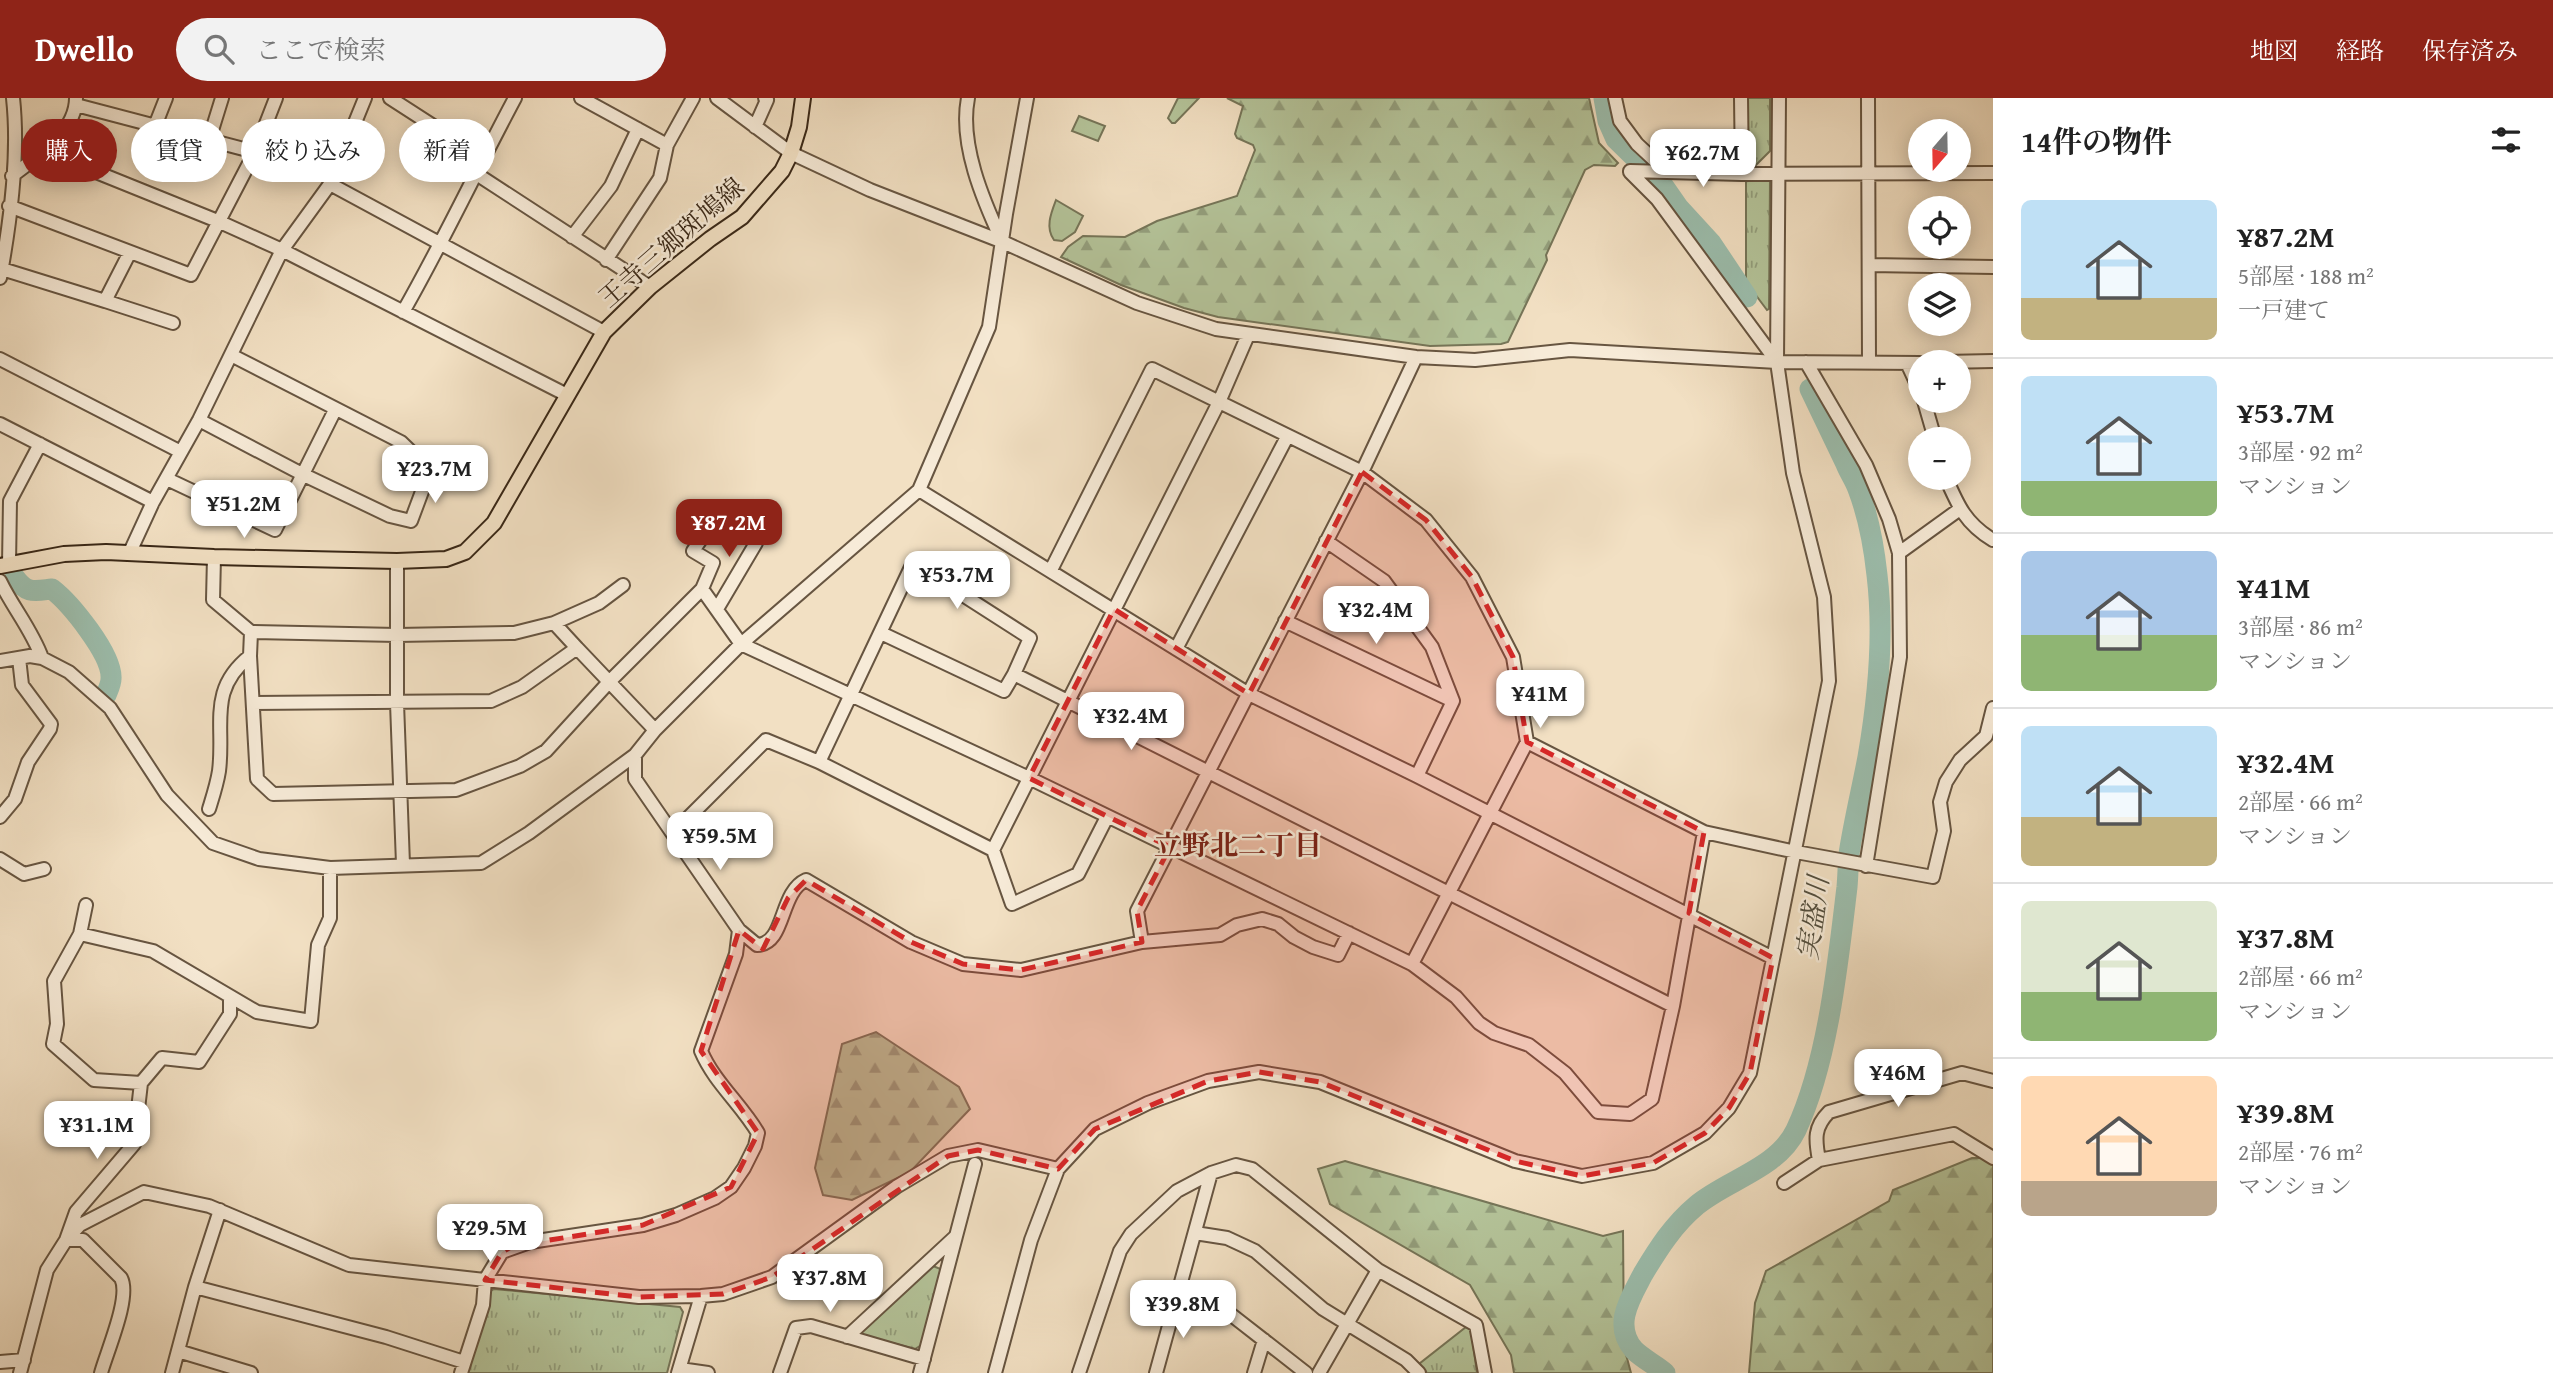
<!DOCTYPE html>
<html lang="ja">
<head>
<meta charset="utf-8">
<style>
  :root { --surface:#fff; --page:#f2f2f2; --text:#222; --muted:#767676; --line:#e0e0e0; --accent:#8f2418 }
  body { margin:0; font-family:"Gentium Book Plus","Noto Serif JP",serif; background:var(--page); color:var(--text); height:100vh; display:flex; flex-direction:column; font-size:26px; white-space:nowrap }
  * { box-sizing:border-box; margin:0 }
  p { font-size:23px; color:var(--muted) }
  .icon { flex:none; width:38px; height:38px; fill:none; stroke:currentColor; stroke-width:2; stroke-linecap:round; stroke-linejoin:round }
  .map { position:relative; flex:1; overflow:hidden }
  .side { display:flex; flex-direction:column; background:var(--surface); width:560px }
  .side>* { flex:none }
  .guide { position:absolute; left:21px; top:21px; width:665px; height:63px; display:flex; gap:14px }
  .needle { width:46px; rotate:200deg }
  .controls { position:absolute; left:1908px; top:21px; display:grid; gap:14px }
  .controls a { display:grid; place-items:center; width:63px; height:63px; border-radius:50%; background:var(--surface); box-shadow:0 4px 18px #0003; font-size:35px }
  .price { position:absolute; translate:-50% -60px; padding:0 16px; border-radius:14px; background:#fff; color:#222; font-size:23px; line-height:46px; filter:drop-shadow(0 2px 4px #0008) }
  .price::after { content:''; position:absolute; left:50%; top:42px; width:21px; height:16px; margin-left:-10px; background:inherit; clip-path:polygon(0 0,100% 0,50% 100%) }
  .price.active { background:var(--accent); color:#fff }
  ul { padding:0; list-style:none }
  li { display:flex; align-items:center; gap:21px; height:175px; padding:0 28px }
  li+li { border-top:2px solid var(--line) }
  li span { display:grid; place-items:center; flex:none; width:196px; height:140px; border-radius:10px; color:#555 }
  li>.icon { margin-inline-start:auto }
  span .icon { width:84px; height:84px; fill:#fffc; stroke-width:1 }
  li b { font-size:30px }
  h2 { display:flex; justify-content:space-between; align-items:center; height:84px; padding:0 28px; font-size:30px }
  .pill { padding:0 24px; border-radius:32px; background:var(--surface); box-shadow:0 4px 18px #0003; font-size:24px; line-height:63px }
  .pill.active { background:var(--accent); color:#fff }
  header { display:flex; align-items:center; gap:42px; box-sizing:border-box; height:98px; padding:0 35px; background:var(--accent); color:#fff }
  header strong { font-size:33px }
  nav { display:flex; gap:38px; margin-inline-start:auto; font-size:24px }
  .search { width:490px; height:63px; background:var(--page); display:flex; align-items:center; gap:18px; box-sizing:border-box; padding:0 24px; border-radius:38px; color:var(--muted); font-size:26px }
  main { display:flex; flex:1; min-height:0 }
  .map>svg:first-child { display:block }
  .green { fill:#b4c399; stroke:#767558; stroke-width:2 }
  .forest { fill:url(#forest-firs); stroke:#767558; stroke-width:2 }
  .park { fill:url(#park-tufts); stroke:#767558; stroke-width:2 }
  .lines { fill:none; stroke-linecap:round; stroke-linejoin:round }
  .river { stroke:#9cbead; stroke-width:21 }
  .minor-casing { stroke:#675541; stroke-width:16 }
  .major-casing { stroke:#392716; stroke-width:18 }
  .minor { stroke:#f7ebd8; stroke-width:12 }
  .major { stroke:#f2e0c3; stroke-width:14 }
  .marked { fill:#d62828; fill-opacity:0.2; stroke:#d62828; stroke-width:5; stroke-dasharray:14 9; stroke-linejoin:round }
  .labels { text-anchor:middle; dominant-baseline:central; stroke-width:5; stroke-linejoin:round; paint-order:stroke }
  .street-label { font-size:26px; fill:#392716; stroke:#f7ebd8 }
  .neighbourhood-label { font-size:28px; font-weight:bold; fill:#7a1f14; stroke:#f7ebd8 }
  .water-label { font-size:28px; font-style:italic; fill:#524d3c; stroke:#f7ebd8 }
</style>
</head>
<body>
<header>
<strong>Dwello</strong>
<div class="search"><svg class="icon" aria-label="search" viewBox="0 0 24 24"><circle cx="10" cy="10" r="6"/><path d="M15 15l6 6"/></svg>ここで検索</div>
<nav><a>地図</a><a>経路</a><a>保存済み</a></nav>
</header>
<main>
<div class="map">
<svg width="1993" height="1275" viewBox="0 0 1993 1275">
  <defs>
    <pattern id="forest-firs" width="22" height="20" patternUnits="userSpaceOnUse" patternTransform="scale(1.75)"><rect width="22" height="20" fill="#b4c399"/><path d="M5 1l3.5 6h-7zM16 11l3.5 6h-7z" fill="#939e7c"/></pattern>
    <pattern id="park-tufts" width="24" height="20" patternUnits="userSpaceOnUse" patternTransform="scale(1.75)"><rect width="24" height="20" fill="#b4c399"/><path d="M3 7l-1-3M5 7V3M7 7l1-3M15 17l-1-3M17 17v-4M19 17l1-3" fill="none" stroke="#939e7c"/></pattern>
  </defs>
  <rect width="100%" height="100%" fill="#f2e0c3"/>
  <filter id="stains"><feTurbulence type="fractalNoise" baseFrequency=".00286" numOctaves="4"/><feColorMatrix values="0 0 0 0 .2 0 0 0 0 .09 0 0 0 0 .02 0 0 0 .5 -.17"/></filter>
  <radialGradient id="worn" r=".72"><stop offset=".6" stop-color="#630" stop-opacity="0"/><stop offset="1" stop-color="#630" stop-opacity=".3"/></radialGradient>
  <path class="green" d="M 1079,18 L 1105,28 L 1098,43 L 1072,33 Z
    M 1056,102 L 1083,118 L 1075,134 L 1062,143 L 1054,142 C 1045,130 1051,115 1056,102 Z"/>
  <path class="forest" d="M 1178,0 L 1199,0 L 1175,25 L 1172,25 L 1168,20 Z
    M 1227,0 L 1589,0 L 1599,45 L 1618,65 L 1615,68 L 1594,67 L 1585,72 L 1546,157 L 1547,162 L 1508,244 L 1501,246 L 1430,248 L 1218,219 L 1184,210 L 1121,187 L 1061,159 L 1068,149 L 1083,138 L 1125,139 L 1157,123 L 1237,98 L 1255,52 L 1253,47 L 1237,40 L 1235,36 L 1243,8 Z
    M 876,934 L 959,989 L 970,1011 L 910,1074 L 852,1102 L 823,1097 L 815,1070 L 842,946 Z
    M 1972,1060 L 1993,1060 L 1993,1275 L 1749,1275 L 1755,1205 L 1766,1173 L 1889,1103 L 1893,1092 Z
    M 1345,1063 L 1603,1138 L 1623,1133 L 1624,1249 L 1631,1275 L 1514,1275 L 1511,1257 L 1470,1187 L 1330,1106 L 1318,1071 Z"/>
  <path class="park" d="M 1746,0 L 1770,0 L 1770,53 L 1755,68 L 1748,64 Z
    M 1750,80 L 1766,80 L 1770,83 L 1769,211 L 1767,212 L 1746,184 L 1746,84 Z
    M 933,1168 L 943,1172 L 923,1246 L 915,1251 L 862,1237 L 860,1226 Z
    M 494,1191 L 680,1209 L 683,1214 L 667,1275 L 465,1275 L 486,1196 Z
    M 1466,1229 L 1471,1232 L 1477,1275 L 1427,1275 L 1419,1266 Z"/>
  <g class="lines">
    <path class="river" d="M 1604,0 L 1608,23 L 1616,41 L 1662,86 L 1678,109 L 1711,145 L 1747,199
      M 15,480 C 27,496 34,493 52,491 C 70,505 113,557 111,581 C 111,586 108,592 106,597
      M 1665,1275 C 1656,1267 1643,1261 1634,1252 C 1612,1227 1631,1199 1643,1176 C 1658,1151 1673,1127 1697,1107 C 1727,1082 1778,1070 1796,1032 C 1828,964 1838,864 1847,789 C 1848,778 1848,767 1849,756 C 1854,723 1862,691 1868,659 C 1878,601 1884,535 1877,477 C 1874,449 1868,417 1858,391 C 1855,382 1849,374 1846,366 C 1834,341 1822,316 1810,291"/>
    <g class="minor-casing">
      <path id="minor" d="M 390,0 L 438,31 L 475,75 L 650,189
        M 581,0 L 667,47
        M 717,0 L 791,55 L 870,92 L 1003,144 L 1137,205 L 1216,231 L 1416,259 L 1475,262 L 1570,252 L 1777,264 L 1920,265
        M 968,0 C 959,46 983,102 1002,143
        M 1615,0 L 1620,23 L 1637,46 L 1666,73
        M 1741,0 L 1742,76
        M 1868,0 L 1869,264
        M 76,7 L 255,54
        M 155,28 L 166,0
        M 755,29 L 767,2 L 765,0
        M 209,42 L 222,0
        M 44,53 L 220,124 L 282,152 L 567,297
        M 1630,73 L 1742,76 L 1993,75
        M 1630,74 L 1657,101 L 1777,264
        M 12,78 C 36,59 76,35 76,0
        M 330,86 L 604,234
        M 9,108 L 191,177 L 255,54 L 276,0
        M 572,139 L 611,88 L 638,31
        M 606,162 L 660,80 L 667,47 L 693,0
        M 1870,167 L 1993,169
        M 2,171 L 105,203 L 130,154
        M 0,180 C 10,126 19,54 13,0
        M 105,203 L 173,225
        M 403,214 C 443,144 477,71 515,0
        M 0,261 L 181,354
        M 1806,264 L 1866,367 L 1889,421 L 1899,455 L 1900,559 L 1866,768
        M 1944,264 L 1993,263
        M 1907,265 L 1920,293
        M 1924,303 L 1935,341
        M 199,322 L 304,377 L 390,418 L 411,423 L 430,372 L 401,344 L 231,257
        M 0,326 L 153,404
        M 1946,380 C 1958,408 1966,426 1993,442
        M 167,381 L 275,432 L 335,312
        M 919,392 L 1249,596 L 1417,678 L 1773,860
        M 1326,443 L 1384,483 L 1432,549 L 1453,603 L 1417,678
        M 130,454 L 153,404 L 199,322 L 282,152 L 330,86 L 365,0
        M 1899,455 L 1960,411
        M 214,459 L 213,502 L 251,534 L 250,558 L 257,681 L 273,696 L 456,692 L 520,668 L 546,653 L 609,584 L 702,491 L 741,546 L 1029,680 L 1412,866 L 1456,899 L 1479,925 L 1494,935 L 1529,947 L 1565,975 L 1598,1014 L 1630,1016 L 1652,1001 L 1673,908 L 1704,734
        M 397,463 L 397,605 L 403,766
        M 9,466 L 10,403 L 40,346
        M 1051,472 L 1152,271 L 1362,374 L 1426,422 L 1472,479 L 1513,559 L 1527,644
        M 0,483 C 13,510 32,532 42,560
        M 702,491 L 713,465 L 693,453 L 714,422
        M 717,511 L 756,445
        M 1285,523 L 1453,603
        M 554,525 L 577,550
        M 251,534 L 397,537 L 514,535 L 554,525 L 599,505 L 623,487
        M 881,535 L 1004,593 L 1014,576
        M 1176,551 L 1287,339
        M 0,563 L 30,558 L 42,560 L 69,574 L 110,610 L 167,697 L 213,745 L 259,761 L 330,770 L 481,765 L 529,735 L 635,657 L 655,632 L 741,546 L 919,392 L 989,229 L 1006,116 L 1027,0
        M 253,605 L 491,603 L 522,589 L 577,550 L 655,632
        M 635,657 L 635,681 L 739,832 L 757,847 C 786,846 779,794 806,782 L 911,844 L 963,866 L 1021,872 L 1142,844 L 1220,837 L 1237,827 L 1262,821 L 1278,826 L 1294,839 L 1313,849 L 1338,857 L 1349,835
        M 819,664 L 913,465 L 1030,540 L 1014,576 L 1673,908
        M 209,711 C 213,698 217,686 219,673 C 225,627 207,592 250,558
        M 0,719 L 15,701 L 28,664 L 50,631 L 51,626 L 22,587 L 19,560
        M 674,734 L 766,642 L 819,664 L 993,752 L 1012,806 L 1078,776 L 1107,719
        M 993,752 L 1219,304 L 1248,237
        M 0,761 L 24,776 L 44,771
        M 86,807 L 80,836 L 54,883 L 57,926 L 53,946 L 94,982 L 141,985
        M 80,836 L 153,853 L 257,914 L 311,923 L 318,847 L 330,820 L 330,770
        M 1142,844 L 1137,813 L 1362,374 L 1416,259
        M 1412,866 L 1527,644 L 1704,734 L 1796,754 L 1933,779 L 1944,733 L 1940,704 L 1946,684 L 1960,662 L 1986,638 L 1993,610
        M 1819,1062 C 1815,1041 1814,1029 1829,1014 L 1962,975 L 1993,983
        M 1784,1085 L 1819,1062 L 1954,1036 L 1993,1060
        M 1195,1135 L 1227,1140 L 1255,1153 L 1323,1211 L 1406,1262 L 1419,1275
        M 195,1189 L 386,1239 L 464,1264
        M 1176,1200 L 1210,1207 L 1229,1215 L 1306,1275
        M 847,1239 L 955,1139
        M 178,1253 L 251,1275
        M 0,1264 L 24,1262
        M 680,1271 L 708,1275
        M 20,1275 L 47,1172 L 66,1142 L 80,1127 L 144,1094 L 209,1108 L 349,1167 L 639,1199 L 701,1198 L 723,1196 L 772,1179 L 896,1089 L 948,1058 L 978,1052 L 1058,1071
        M 101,1275 C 107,1253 131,1199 121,1180 L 83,1142 L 66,1142 L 76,1114 L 134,1046 L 141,985 L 162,960 L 199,964 L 230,916 L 230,900
        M 172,1275 L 195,1189 L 220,1112
        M 461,1275 L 483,1207 L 485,1182 L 502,1154 L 530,1144 L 643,1127 L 676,1117 L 715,1100 L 731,1089 L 744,1070 L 755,1048 L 758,1035 C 741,1006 714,984 701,953 L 736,856 L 739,832
        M 678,1275 L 701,1198
        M 780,1275 L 796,1230 L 811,1228 L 924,1261
        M 920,1275 L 975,1066
        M 995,1275 L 1031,1142 L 1058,1071 L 1095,1031 L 1148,1005 L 1208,983 L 1259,974 L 1320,984 L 1515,1063 L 1582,1078 L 1653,1065 L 1705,1035 L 1729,1010 L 1750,975 L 1829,583 L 1824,499 L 1793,375 L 1777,264 L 1779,0
        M 1079,1275 L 1120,1153 L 1131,1136 L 1177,1093 L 1211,1075 L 1236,1067 L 1252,1071 L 1378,1172 L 1476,1227 L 1485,1275
        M 1156,1275 L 1211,1075
        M 1254,1275 L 1264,1242
        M 1319,1275 L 1378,1172"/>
    </g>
    <g class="major-casing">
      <path id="major" d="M 0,468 L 64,456 L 106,454 L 214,459 L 397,463 L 446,461 L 465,454 L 494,425 L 604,234 L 650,189 L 710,141 L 742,119 L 782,73 L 791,55 L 799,29 L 803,0"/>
    </g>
    <use href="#minor" class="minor"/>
    <use href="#major" class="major"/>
  </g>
  <path class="marked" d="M 1362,374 L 1426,422 L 1472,479 L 1513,559 L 1527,644 L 1704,734 L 1689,815 L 1773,860 L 1750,975 L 1729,1010 L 1705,1035 L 1653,1065 L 1582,1078 L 1515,1063 L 1320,984 L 1259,974 L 1208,983 L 1095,1031 L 1058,1071 L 978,1052 L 948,1058 L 772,1179 L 723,1196 L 639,1199 L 485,1182 L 502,1154 L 513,1148 L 643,1127 L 731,1089 L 758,1035 L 701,953 L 739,832 L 763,851 L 788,800 L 806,782 L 911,844 L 963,866 L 1021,872 L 1142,844 L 1137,813 L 1170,749 L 1029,680 L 1114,511 L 1249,596 Z"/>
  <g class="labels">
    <g class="street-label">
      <text transform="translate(671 144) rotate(-41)">王寺三郷斑鳩線</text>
    </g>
    <g class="neighbourhood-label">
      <text x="1238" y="746">立野北二丁目</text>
    </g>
    <g class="water-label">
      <text transform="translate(1812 820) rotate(-82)">実盛川</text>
    </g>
  </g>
  <rect width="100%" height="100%" filter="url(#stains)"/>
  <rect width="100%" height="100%" fill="url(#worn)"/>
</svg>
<div class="controls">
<a><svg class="needle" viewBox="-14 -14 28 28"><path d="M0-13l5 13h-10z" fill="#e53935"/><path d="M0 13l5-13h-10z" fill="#767676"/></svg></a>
<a><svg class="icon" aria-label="locate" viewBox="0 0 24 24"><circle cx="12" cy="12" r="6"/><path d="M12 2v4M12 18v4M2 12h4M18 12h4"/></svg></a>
<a><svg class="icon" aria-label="layers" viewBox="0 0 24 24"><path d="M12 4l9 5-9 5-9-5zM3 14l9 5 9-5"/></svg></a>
<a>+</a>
<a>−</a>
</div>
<b class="price" style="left:1703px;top:91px">¥62.7M</b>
<b class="price" style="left:435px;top:407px">¥23.7M</b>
<b class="price" style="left:244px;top:442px">¥51.2M</b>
<b class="price active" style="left:729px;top:461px">¥87.2M</b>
<b class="price" style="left:957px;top:513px">¥53.7M</b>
<b class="price" style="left:1376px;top:548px">¥32.4M</b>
<b class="price" style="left:1540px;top:632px">¥41M</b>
<b class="price" style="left:1131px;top:654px">¥32.4M</b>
<b class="price" style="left:720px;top:774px">¥59.5M</b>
<b class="price" style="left:1898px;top:1011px">¥46M</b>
<b class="price" style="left:97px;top:1063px">¥31.1M</b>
<b class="price" style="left:490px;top:1166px">¥29.5M</b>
<b class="price" style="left:830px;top:1216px">¥37.8M</b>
<b class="price" style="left:1183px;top:1242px">¥39.8M</b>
<div class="guide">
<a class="pill active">購入</a>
<a class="pill">賃貸</a>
<a class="pill">絞り込み</a>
<a class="pill">新着</a>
</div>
</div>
<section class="side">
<h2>14件の物件<svg class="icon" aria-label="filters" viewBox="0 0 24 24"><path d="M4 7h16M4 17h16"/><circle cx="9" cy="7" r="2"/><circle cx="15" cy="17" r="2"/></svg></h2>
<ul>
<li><span style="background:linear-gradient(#bfe0f5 70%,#c2b280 0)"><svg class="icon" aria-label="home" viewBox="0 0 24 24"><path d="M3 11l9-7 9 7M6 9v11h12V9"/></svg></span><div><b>¥87.2M</b><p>5部屋 · 188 m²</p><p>一戸建て</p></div></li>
<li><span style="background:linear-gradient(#bfe0f5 75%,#8fb573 0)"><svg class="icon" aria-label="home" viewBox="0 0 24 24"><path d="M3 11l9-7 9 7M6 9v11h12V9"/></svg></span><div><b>¥53.7M</b><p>3部屋 · 92 m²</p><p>マンション</p></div></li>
<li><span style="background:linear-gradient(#a9c7e8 60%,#8fb573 0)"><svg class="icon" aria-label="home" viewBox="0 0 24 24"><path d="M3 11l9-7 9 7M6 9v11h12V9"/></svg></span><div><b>¥41M</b><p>3部屋 · 86 m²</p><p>マンション</p></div></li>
<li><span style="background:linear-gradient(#bfe0f5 65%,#c2b280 0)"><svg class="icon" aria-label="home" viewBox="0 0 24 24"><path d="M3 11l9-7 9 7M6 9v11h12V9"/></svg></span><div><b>¥32.4M</b><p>2部屋 · 66 m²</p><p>マンション</p></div></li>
<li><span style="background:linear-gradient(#dfe7d0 65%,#8fb573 0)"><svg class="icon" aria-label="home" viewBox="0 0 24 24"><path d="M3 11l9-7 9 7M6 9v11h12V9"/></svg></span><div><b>¥37.8M</b><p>2部屋 · 66 m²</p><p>マンション</p></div></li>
<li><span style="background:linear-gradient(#ffd9b3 75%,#b9a48a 0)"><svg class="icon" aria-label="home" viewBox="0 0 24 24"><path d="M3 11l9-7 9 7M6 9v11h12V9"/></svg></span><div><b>¥39.8M</b><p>2部屋 · 76 m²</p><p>マンション</p></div></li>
</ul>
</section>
</main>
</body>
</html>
